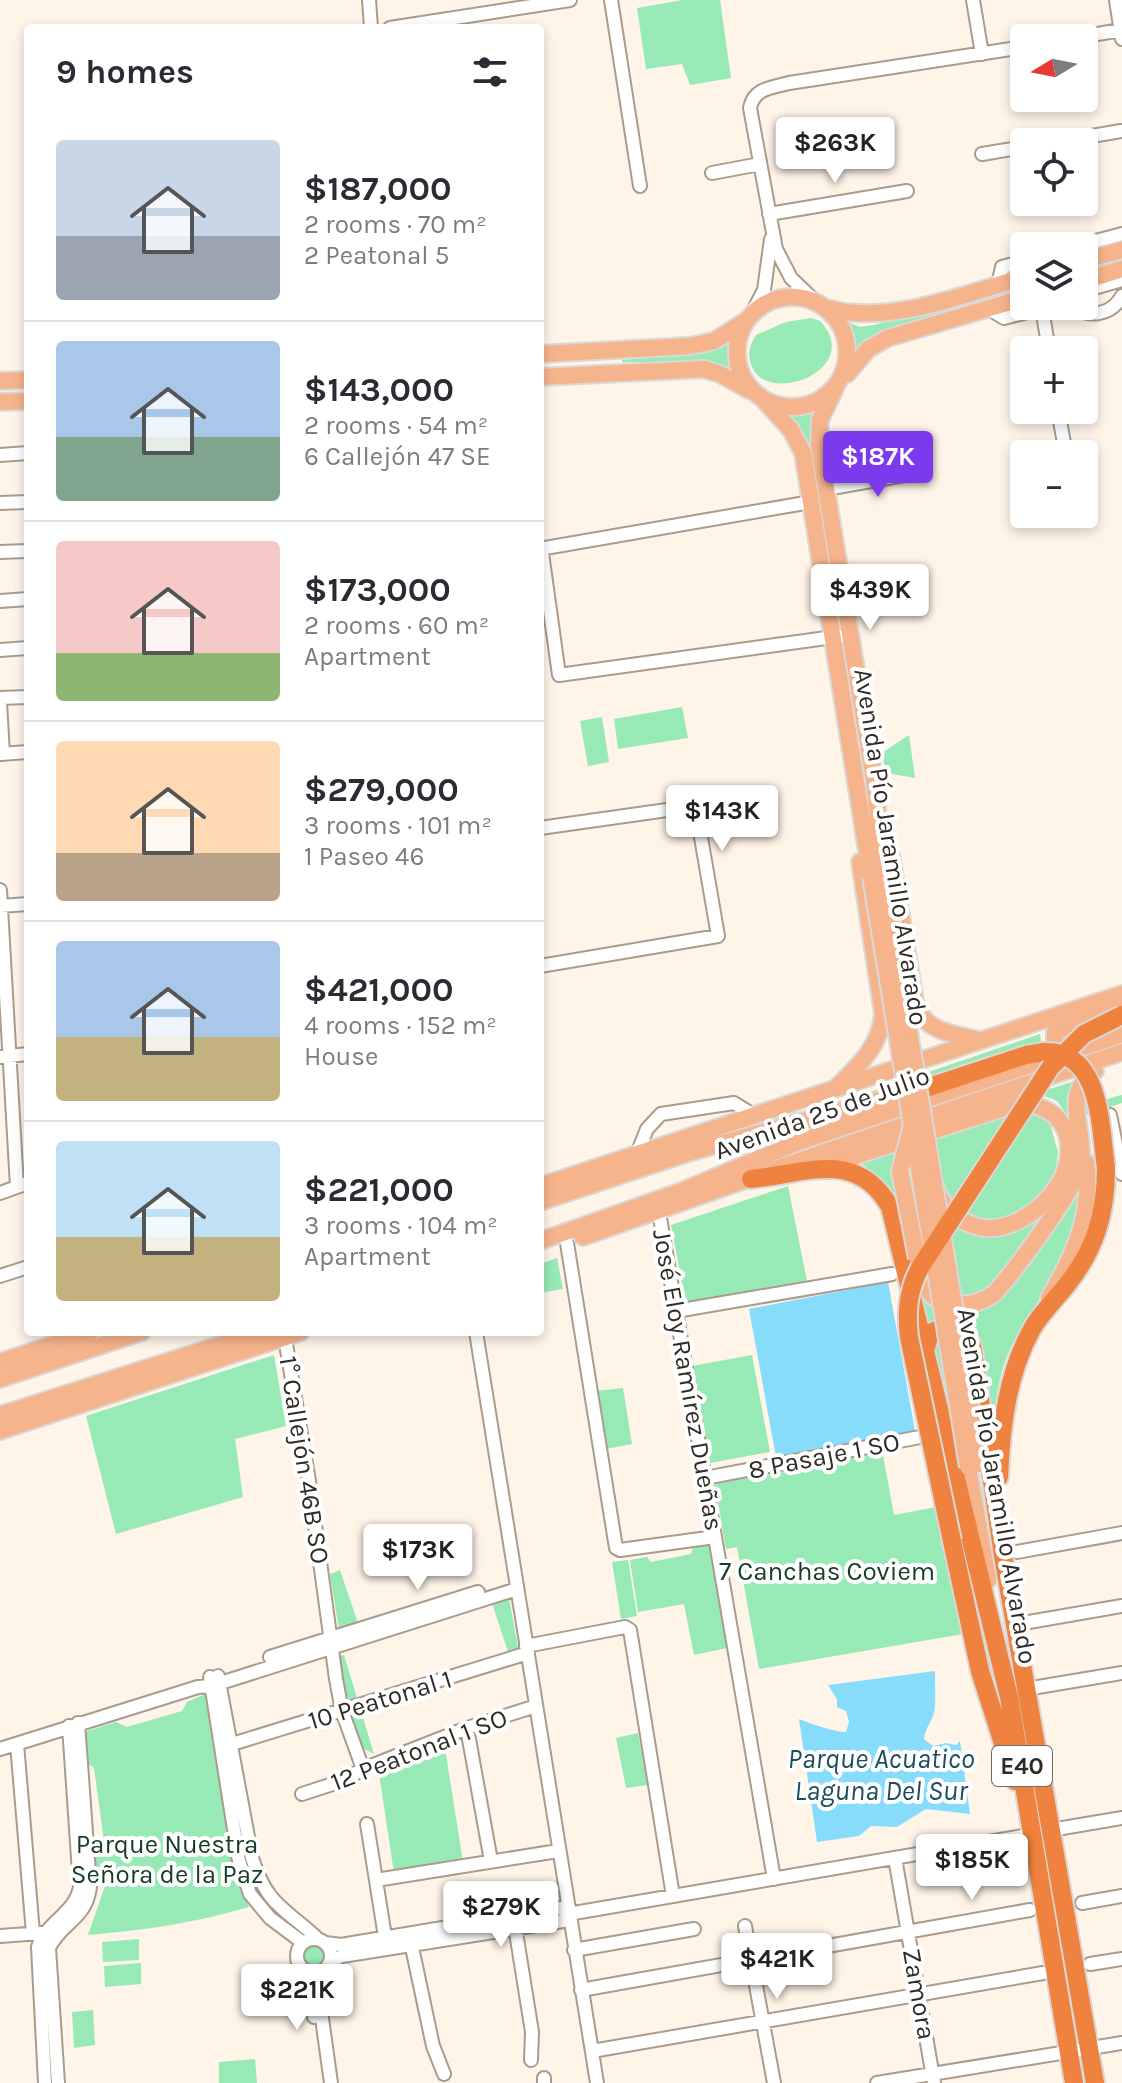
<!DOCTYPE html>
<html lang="en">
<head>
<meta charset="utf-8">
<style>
  :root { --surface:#fff; --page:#f2f2f3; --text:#2b2b33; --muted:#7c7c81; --line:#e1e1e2; --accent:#7c3aed }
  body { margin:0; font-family:Karla,sans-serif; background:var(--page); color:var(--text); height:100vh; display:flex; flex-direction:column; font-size:30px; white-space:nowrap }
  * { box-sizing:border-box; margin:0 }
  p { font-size:26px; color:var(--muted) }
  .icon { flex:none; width:44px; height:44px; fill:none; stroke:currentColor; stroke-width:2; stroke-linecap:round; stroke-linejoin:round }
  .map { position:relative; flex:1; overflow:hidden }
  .side { position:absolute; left:24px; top:24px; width:520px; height:1312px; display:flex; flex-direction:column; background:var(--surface); border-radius:8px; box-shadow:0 4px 12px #0003 }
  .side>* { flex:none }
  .needle { width:52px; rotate:260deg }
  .controls { position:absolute; left:1010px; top:24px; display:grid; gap:16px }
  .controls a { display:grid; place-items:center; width:88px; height:88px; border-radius:8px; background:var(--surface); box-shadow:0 4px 12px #0003; font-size:40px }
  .price { position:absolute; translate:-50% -68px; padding:0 18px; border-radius:8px; background:#fff; color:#222; font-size:26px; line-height:52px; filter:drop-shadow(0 2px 4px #0008) }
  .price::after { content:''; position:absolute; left:50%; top:48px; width:24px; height:18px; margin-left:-12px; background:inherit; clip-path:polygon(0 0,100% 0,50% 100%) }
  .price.active { background:var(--accent); color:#fff }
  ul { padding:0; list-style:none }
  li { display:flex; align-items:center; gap:24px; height:200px; padding:0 32px }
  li+li { border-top:2px solid var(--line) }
  li span { display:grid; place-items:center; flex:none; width:224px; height:160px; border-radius:8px; color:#555 }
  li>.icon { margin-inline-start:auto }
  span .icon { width:96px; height:96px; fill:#fffc; stroke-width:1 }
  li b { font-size:34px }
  h2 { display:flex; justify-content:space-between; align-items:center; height:96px; padding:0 32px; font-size:34px }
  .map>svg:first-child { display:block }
  .green { fill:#97e9b5 }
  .water { fill:#87dcfc }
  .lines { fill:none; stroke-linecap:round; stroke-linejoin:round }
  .minor-casing { stroke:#a99c8e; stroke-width:16 }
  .major-casing { stroke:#dad9d8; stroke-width:20 }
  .highway-casing { stroke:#dad9d8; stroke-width:22 }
  .minor { stroke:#fff; stroke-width:12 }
  .major { stroke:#f6b48c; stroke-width:16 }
  .highway { stroke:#f0823f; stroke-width:18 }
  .major-bridge-casing { stroke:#dad9d8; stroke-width:20; stroke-linecap:butt }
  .highway-bridge-casing { stroke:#dad9d8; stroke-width:22; stroke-linecap:butt }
  .major-bridge { stroke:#f6b48c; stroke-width:16 }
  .highway-bridge { stroke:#f0823f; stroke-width:18 }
  .labels { text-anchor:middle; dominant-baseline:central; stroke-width:8; stroke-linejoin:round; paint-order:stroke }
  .shield { fill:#fff; stroke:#6e6b67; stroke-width:2 }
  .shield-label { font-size:24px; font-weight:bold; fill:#302b26 }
  .street-label { font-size:26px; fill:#302b26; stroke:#fff }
  .park-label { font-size:26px; fill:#173d26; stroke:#fff }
  .water-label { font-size:28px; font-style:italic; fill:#1d4e5e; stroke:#fff }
</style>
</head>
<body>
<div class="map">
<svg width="1122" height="2083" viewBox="0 0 1122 2083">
  <rect width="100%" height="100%" fill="#fff4e8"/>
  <path class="green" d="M 683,0 L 720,0 L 731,78 L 690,85 L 682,64 L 646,69 L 637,8 Z
    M 976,298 L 988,298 L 979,304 L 892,328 L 867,341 L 857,352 L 850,323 L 860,327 L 874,325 Z
    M 811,318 L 820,321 C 866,370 764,408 751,364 C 747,354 750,344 756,335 L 786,322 Z
    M 730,344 L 730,362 L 734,371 L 708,362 L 622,362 L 622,360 L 707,353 Z
    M 817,413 L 865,767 L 864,776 L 861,767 L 809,451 L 803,434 L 786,414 Z
    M 682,707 L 688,738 L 618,749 L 614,719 Z
    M 602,717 L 609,762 L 588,766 L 580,721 Z
    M 909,735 L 915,778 L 886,773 L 882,753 Z
    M 1040,1034 L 1041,1042 L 879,1095 L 814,1111 Z
    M 1075,1081 L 1069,1095 L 1069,1112 L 1117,1096 L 1122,1095 L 1122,1103 L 1051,1127 L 1058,1152 L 1052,1200 L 994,1283 L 984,1293 L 963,1299 L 931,1285 L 905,1175 L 892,1179 L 895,1197 L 883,1182 L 853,1188 L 877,1176 L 859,1161 L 895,1149 L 891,1172 L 906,1167 L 913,1145 L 1010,1110 L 1036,1110 L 1046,1119 L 1066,1113 L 1057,1101 L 1037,1093 Z
    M 788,1186 L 807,1281 L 686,1304 L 671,1225 Z
    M 1079,1190 C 1078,1200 1079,1211 1077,1221 C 1069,1265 1034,1303 1014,1341 C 997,1373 995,1408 991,1443 L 979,1348 L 922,1332 L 917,1290 L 928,1301 L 1000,1294 Z
    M 557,1258 L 563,1289 L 540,1293 L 540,1264 Z
    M 941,1333 L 965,1480 L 931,1356 L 936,1337 Z
    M 274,1355 L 286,1426 L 235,1439 L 243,1497 L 116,1534 L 86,1416 Z
    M 752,1355 L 770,1452 L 710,1463 L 692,1366 Z
    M 623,1388 L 632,1444 L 606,1449 L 596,1391 Z
    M 882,1450 L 894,1515 L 936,1507 L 963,1634 L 759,1669 L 737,1547 L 726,1549 L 715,1485 L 719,1478 Z
    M 711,1543 L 727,1648 L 694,1655 L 684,1604 L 638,1612 L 630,1560 L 647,1557 L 651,1562 L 691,1554 L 693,1547 Z
    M 628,1560 L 637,1616 L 621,1619 L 612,1562 Z
    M 340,1570 L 358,1623 L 339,1630 L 330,1574 Z
    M 509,1598 L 519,1653 L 509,1655 L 492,1603 Z
    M 344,1655 L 374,1754 L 353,1743 L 339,1656 Z
    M 205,1694 L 234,1860 L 249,1907 C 195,1923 145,1930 88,1935 L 105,1886 L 96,1886 L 93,1849 L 104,1841 L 94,1768 L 86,1762 L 84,1732 L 116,1722 L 127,1727 L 182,1711 L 187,1702 Z
    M 638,1733 L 648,1785 L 626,1788 L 616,1738 Z
    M 444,1742 L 463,1862 L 394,1873 L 377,1760 Z
    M 139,1939 L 139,1960 L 103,1962 L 102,1942 Z
    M304 1956a12 12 0 1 1 24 0a12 12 0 1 1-24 0Z
    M 141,1963 L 141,1984 L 105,1987 L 104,1966 Z
    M 93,2010 L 95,2045 L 74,2048 L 72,2012 Z
    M 255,2059 L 257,2083 L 219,2083 L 219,2062 Z"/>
  <path class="water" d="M 888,1282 L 915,1431 L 776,1457 L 749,1309 Z
    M 935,1671 C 935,1680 936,1707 934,1713 C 931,1723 925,1728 924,1739 L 933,1746 L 946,1743 L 956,1745 L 960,1741 L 970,1814 L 926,1809 L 897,1827 L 871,1826 L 859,1836 L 817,1842 L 799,1719 C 808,1723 839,1733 846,1732 L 849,1722 L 846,1711 L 837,1707 L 837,1699 L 828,1685 Z"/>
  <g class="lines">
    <g class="minor-casing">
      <path id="minor" d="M 369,0 L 371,28
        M 611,0 L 640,186
        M 973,0 L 982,54
        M 1116,0 L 1122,39
        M 390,28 L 570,0
        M 1074,38 L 1121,30
        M 1056,142 L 1121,131
        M 982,154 L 1024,147
        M 712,173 L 760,164
        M 769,214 L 907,191
        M 1077,246 L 1122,234
        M 998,285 L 1002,267 L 1024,261
        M 1084,291 L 1122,280
        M 818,304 L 791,278 L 776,249 L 750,108 C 754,88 771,88 789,83 L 1024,47
        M 1071,306 C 1089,318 1111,316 1122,296
        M 989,309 L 1004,318 L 1051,306
        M 1042,309 L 1049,350
        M 751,315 L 764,290 L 771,239
        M 1058,410 L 1066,454
        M 0,455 L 28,453
        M 826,489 L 922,472
        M 811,502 L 545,548 L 542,553 L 559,675 L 841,636
        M 0,503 L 28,502
        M 0,552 L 28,551
        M 0,601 L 28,599
        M 0,650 L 28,648
        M 0,698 L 28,697
        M 0,702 L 3,754
        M 0,754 L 28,752
        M 540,828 L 681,808 L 693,813 L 698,820 L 718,936 L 540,966
        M 0,890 L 17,1187
        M 0,906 L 28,904
        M 0,1057 L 28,1054
        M 1110,1115 L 1122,1174
        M 637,1154 L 647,1129 L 661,1114 L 734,1103 L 755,1116
        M 0,1193 L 28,1183
        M 659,1212 L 774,1879
        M 567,1243 L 616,1548 L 620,1550 L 715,1537
        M 0,1276 L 28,1267
        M 676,1311 L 892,1274
        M 476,1332 L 597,2083
        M 285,1338 L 309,1481 L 336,1679 L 342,1711 L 363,1769
        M 705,1478 L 936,1434
        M 1017,1552 L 1122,1533
        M 1029,1622 L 1122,1606
        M 526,1646 L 625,1627 L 630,1630 L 673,1896
        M 270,1657 L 478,1592
        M 218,1676 L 252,1858 C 268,1907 284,1907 318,1939
        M 210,1677 L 239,1861 L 250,1894 L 270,1918 L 302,1942
        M 1026,1689 L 1122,1673
        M 467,1728 L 491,1861
        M 17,1744 L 33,1933
        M 232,1744 L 528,1653
        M 0,1749 L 198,1687 L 211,1686 L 517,1589
        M 302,1794 L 342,1781 L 363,1769 L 467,1728 L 536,1706
        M 367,1824 L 386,1943
        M 1051,1830 L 1122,1818
        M 895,1858 L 934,2083
        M 376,1880 L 558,1851
        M 1082,1903 L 1122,1896
        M 568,1914 L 1034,1834
        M 514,1920 L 532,2032 L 531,2060
        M 745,1926 L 774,2083
        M 0,1936 L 41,1933
        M 410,1938 L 433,2046 L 444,2074
        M297 1956a17 17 0 1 1 34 0a17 17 0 1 1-34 0Z
        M 326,1943 L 341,1945 L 561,1908 L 568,1914
        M 574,1950 L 694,1929
        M 330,1962 L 342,1956 L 563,1921 L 568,1914
        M 1090,1964 L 1122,1959
        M 327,1967 L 320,1986 L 320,2004 L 331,2083
        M 304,1970 L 308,1980 L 314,2017
        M 581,1990 L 1030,1910
        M 592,2051 L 1043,1973
        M 544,2078 L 544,2083
        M 45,2083 L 38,1947 C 46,1922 75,1914 80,1887 L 69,1726
        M 58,2083 L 49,1948 C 61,1922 86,1920 90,1887 L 78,1723
        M 877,2083 L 1122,2043"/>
    </g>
    <g class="major-casing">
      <path id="major" d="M 1084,260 L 1122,250
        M 1084,281 L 1122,269
        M737 352a55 55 0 1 1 110 0a55 55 0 1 1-110 0Z
        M 827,308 C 888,326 964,294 1024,277
        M 540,354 L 690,346 L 714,341 L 744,322
        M 847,374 L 868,349 L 888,338 L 1024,298
        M 540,377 L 704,369 L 720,374 L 749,390
        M 0,381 L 28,380
        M 835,389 L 820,420 L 819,446 L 875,785 L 883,873
        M 761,397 L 791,430 L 803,453 L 871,876
        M 0,402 L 28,401
        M 891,855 L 915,1002 C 923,1032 953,1034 979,1040
        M 1076,1046 L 1065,1049 L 1058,1046 L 1055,1040 L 1055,1032 L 1122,1001
        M 838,1086 C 860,1064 880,1046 883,1014 L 860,862
        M 821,1167 L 1016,1104 C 1058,1102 1079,1134 1064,1174 C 1051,1205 1009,1237 975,1226 C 955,1219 944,1208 936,1189
        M 540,1186 L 1122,994
        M 540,1202 L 691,1152 L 920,1089
        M 583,1237 L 819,1154 L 1122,1052
        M 540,1241 L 682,1191 L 796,1143 L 1122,1034
        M 918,1264 C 920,1272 921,1282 926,1288 C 941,1311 975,1308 995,1293 C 1014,1271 1077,1188 1081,1164 C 1086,1130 1060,1095 1095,1071
        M 1049,1298 C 1075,1254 1093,1213 1086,1162
        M 0,1362 L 91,1332
        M 0,1379 L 142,1332
        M 0,1415 L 260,1332
        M 0,1431 L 301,1332
        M 968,1467 L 988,1580"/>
    </g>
    <g class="highway-casing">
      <path id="highway" d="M 926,1088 L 1026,1055 L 1044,1052
        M 751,1179 C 805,1174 857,1148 890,1207 L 1009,1697 L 1074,2083
        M 925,1351 L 930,1333 L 948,1325 L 964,1332 L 972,1345 L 1003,1556 L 1095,2083
        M 999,1477 C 1001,1427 1007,1374 1032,1329 C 1040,1314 1055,1300 1066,1286 C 1095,1250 1106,1214 1106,1168
        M 952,1541 L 980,1671 L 1015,1781"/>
    </g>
    <use href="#minor" class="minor"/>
    <use href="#major" class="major"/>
    <use href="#highway" class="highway"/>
    <g class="major-bridge-casing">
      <path id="major-bridge" d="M 883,873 L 980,1464
        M 871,876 L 968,1467
        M 911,1129 L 900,1171 L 917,1258"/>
    </g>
    <g class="highway-bridge-casing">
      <path id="highway-bridge" d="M 1044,1052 C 1102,1050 1100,1128 1106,1168
        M 952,1541 L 909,1337 C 906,1311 908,1289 921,1266 L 1050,1068 L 1084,1034 L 1122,1015"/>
    </g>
    <use href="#major-bridge" class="major-bridge"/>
    <use href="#highway-bridge" class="highway-bridge"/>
  </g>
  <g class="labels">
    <rect class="shield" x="992" y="1746" width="60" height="40" rx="6"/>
    <g class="shield-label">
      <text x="1022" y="1766">E40</text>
    </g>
    <g class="street-label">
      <text transform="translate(891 847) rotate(81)">Avenida Pío Jaramillo Alvarado</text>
      <text transform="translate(822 1113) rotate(-20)">Avenida 25 de Julio</text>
      <text transform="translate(688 1380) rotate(80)">José Eloy Ramírez Dueñas</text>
      <text transform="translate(824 1456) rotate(-11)">8 Pasaje 1 SO</text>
      <text transform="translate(304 1460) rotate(81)">1° Callejón 46B SO</text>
      <text transform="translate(997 1486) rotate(80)">Avenida Pío Jaramillo Alvarado</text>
      <text transform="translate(380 1700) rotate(-17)">10 Peatonal 1</text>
      <text transform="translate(419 1750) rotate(-21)">12 Peatonal 1 SO</text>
      <text transform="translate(919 1994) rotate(80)">Zamora</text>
    </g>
    <g class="park-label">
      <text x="827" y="1571">7 Canchas Coviem</text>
      <text x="167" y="1844">Parque Nuestra<tspan x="167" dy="30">Señora de la Paz</tspan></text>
    </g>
    <g class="water-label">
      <text x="881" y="1758">Parque Acuatico<tspan x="881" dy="32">Laguna Del Sur</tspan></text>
    </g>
  </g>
</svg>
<div class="controls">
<a><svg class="needle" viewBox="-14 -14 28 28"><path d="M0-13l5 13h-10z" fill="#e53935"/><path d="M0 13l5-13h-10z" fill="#7c7c81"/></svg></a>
<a><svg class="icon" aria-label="locate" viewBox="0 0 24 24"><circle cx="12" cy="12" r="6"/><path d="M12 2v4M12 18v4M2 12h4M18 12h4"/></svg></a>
<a><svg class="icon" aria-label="layers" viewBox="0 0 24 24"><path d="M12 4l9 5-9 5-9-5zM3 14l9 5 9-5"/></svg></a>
<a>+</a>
<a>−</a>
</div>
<b class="price" style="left:835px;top:185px">$263K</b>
<b class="price active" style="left:878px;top:499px">$187K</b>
<b class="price" style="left:870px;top:632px">$439K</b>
<b class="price" style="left:722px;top:853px">$143K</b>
<b class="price" style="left:418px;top:1592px">$173K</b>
<b class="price" style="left:972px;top:1902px">$185K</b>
<b class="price" style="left:501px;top:1949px">$279K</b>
<b class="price" style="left:777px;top:2001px">$421K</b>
<b class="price" style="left:297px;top:2032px">$221K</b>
<section class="side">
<h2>9 homes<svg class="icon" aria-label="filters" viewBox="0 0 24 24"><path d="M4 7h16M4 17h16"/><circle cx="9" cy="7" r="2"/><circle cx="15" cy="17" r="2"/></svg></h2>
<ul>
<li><span style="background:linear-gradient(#c9d6e8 60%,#9aa5b1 0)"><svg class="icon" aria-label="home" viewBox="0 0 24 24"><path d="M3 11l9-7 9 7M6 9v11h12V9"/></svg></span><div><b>$187,000</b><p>2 rooms · 70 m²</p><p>2 Peatonal 5</p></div></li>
<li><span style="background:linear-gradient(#a9c7e8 60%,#7fa58c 0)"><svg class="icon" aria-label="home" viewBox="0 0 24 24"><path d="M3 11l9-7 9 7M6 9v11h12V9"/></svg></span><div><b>$143,000</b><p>2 rooms · 54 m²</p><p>6 Callejón 47 SE</p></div></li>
<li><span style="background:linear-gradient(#f6c9c9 70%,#8fb573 0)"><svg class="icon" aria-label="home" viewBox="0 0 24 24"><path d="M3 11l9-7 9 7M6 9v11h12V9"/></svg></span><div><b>$173,000</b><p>2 rooms · 60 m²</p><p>Apartment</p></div></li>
<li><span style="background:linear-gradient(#ffd9b3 70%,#b9a48a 0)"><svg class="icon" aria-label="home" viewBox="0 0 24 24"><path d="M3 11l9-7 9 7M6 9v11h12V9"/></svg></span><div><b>$279,000</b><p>3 rooms · 101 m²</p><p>1 Paseo 46</p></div></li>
<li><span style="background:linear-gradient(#a9c7e8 60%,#c2b280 0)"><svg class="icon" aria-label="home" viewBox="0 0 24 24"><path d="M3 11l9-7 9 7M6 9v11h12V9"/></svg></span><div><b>$421,000</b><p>4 rooms · 152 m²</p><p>House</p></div></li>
<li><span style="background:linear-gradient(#bfe0f5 60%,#c2b280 0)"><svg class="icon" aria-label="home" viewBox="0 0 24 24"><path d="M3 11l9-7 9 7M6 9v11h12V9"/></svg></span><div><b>$221,000</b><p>3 rooms · 104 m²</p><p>Apartment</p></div></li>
</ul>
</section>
</div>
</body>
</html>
